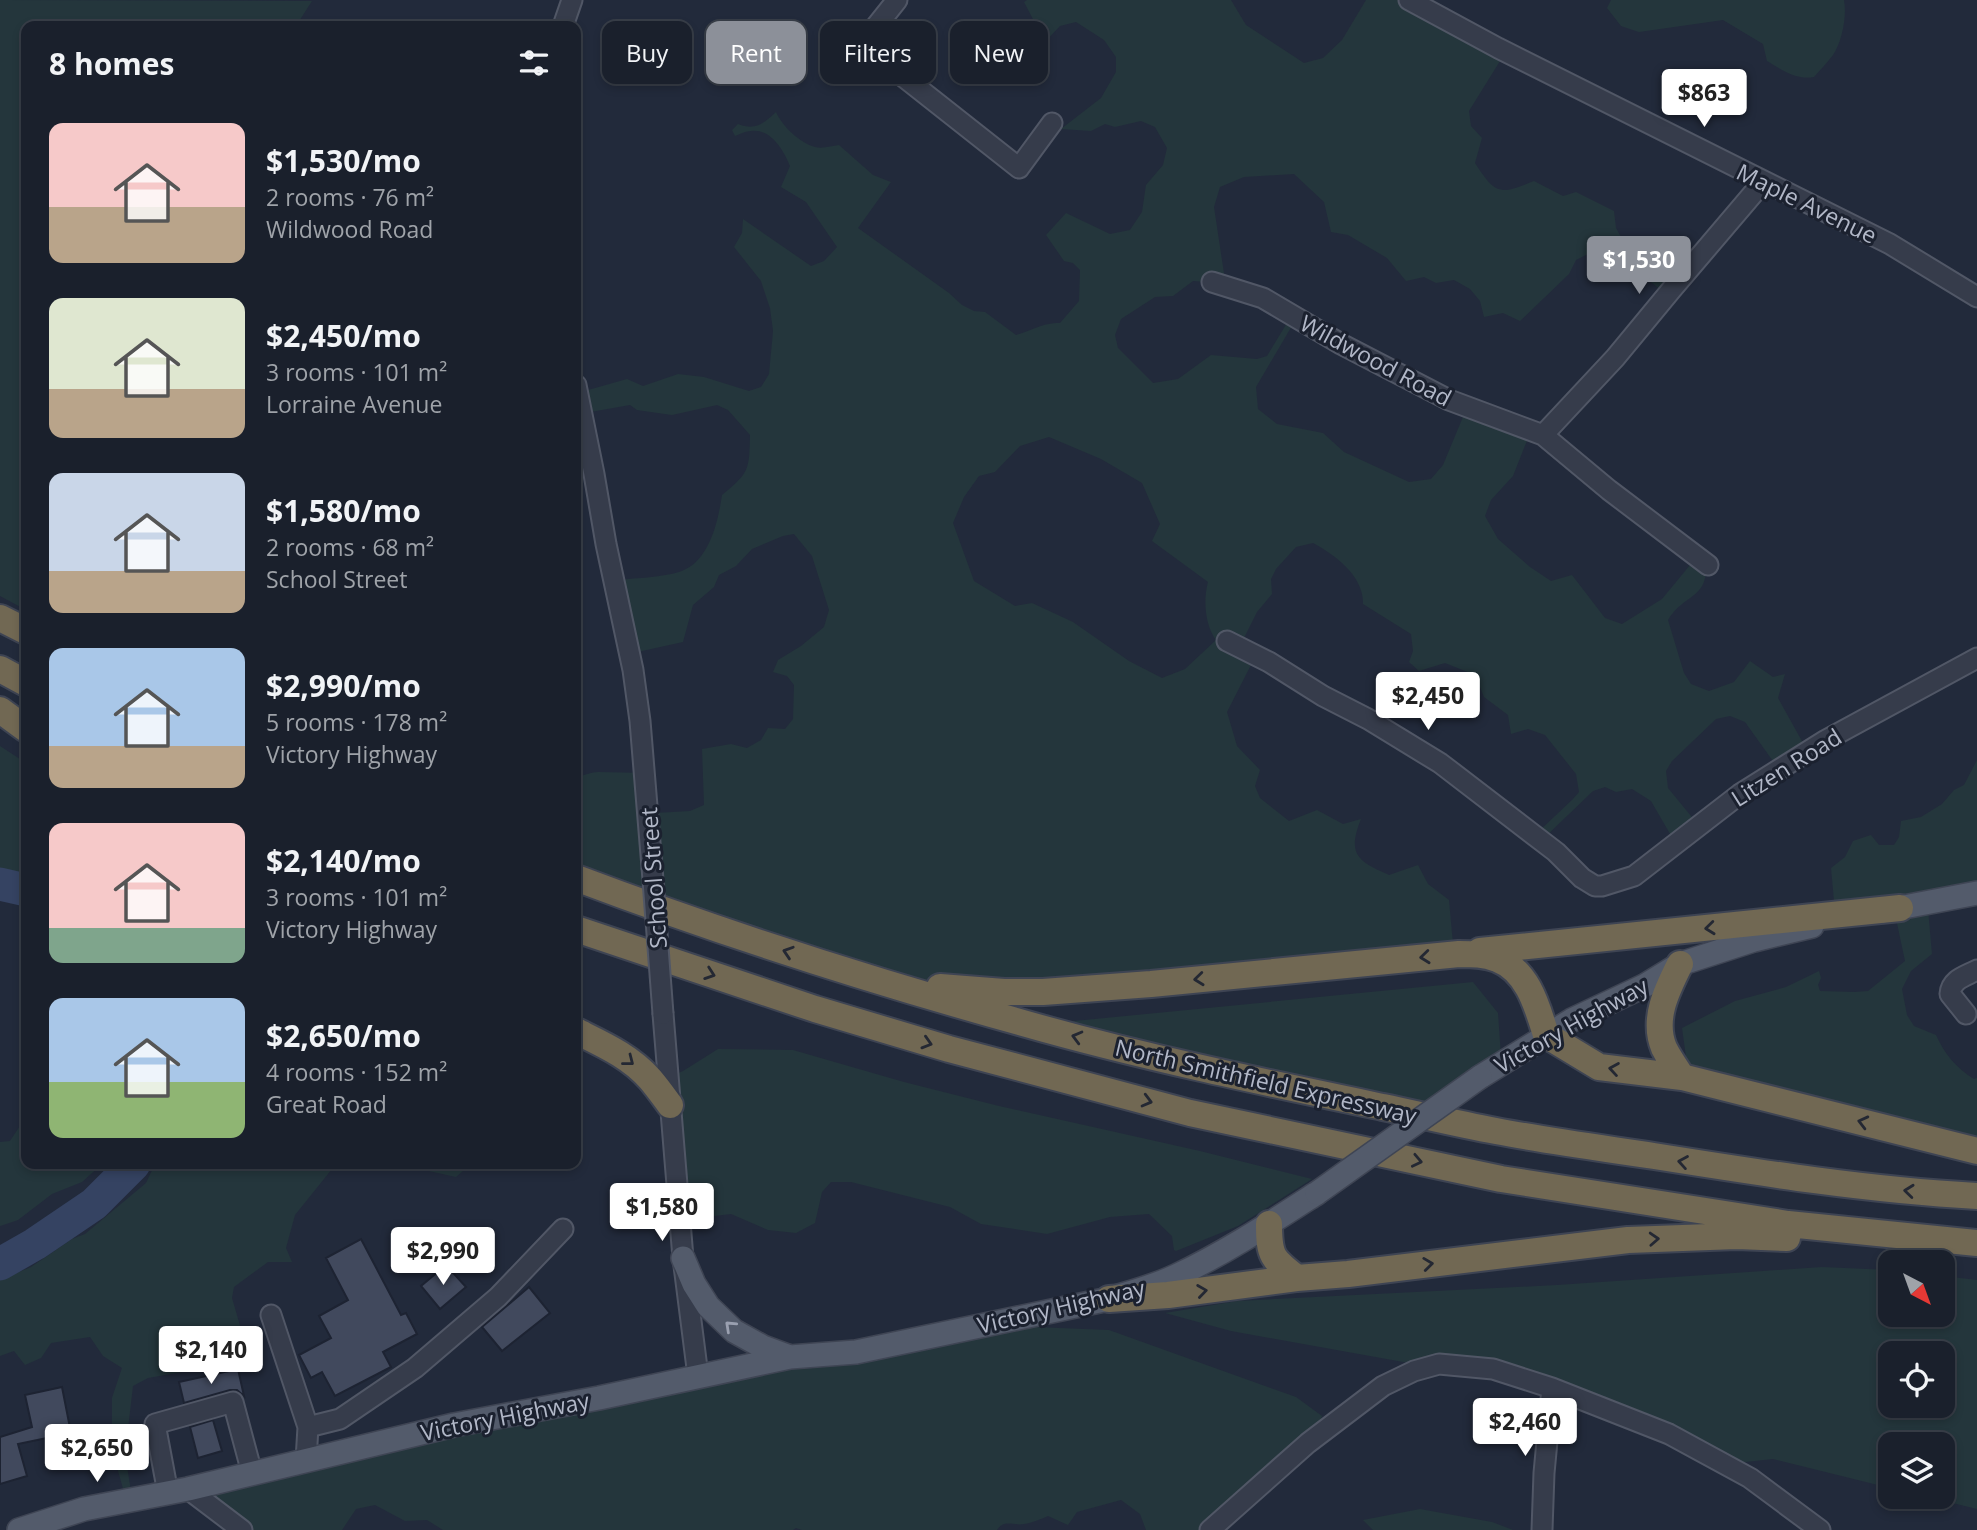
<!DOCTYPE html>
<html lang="en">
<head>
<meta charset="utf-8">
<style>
  :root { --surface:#1a202c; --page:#232834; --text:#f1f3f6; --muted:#9fa3a9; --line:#383e48; --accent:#8c9099 }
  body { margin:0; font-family:"Open Sans",sans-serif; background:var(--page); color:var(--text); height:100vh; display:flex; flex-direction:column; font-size:26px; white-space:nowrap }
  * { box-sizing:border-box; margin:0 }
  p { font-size:23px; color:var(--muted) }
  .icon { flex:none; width:38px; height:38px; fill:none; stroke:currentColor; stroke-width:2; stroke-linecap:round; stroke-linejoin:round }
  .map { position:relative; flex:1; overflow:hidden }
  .sheet { position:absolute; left:21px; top:21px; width:560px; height:1148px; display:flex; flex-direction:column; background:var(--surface); border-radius:14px; box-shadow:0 4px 10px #0003,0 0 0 2px var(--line) }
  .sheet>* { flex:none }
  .guide { position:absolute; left:602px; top:21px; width:665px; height:63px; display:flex; gap:14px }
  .needle { width:46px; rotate:139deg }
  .tools { position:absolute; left:1878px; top:1250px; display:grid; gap:14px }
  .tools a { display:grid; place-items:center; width:77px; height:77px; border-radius:14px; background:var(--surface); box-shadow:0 4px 10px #0003,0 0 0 2px var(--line); font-size:35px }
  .price { position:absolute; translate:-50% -60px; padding:0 16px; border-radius:7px; background:#fff; color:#222; font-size:23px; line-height:46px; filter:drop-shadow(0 2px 4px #0008) }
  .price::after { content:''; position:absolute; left:50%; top:42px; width:21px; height:16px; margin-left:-10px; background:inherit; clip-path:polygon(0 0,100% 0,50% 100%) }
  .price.selected { background:var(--accent); color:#fff }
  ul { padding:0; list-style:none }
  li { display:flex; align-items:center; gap:21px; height:175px; padding:0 28px }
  li span { display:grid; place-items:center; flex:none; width:196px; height:140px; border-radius:14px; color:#555 }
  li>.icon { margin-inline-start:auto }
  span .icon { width:84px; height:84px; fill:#fffc; stroke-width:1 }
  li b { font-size:30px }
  h2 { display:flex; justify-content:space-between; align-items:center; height:84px; padding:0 28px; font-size:30px }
  .pill { padding:0 24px; border-radius:14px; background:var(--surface); box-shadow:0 4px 10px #0003,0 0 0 2px var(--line); font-size:24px; line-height:63px }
  .pill.selected { background:var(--accent); color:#fff }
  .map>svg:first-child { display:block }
  .green { fill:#24363c; fill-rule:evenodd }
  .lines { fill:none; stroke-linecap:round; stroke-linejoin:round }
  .river { stroke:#354362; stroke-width:33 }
  .building { fill:#41495d; stroke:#1d2332; stroke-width:2 }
  .minor-casing { stroke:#515766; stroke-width:23 }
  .major-casing { stroke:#3f4554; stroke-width:26 }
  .highway-casing { stroke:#3e4453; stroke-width:30 }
  .minor { stroke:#363c4b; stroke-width:19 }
  .major { stroke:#535b6b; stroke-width:23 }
  .highway { stroke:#716853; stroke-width:26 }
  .minor-bridge-casing { stroke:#515766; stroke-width:23; stroke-linecap:butt }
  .major-bridge-casing { stroke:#3f4554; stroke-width:26; stroke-linecap:butt }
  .minor-bridge { stroke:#363c4b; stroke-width:19 }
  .major-bridge { stroke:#535b6b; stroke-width:23 }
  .oneway { stroke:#242833 }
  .oneway2 { stroke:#9aa0b0 }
  .labels { text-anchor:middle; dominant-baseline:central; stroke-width:6; stroke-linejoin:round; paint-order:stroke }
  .street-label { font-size:23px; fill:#b1b7c7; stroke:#1b212f }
</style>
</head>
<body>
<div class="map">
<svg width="1977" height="1530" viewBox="0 0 1977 1530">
  <rect width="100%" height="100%" fill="#222a3b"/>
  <path class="green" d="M 0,0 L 312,1 L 296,26 L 26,26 L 26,610 L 0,596 Z
    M 1027,0 L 1231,0 L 1246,25 L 1304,63 L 1323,58 L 1342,40 L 1366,0 L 1417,0 L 1505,53 L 1469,111 L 1471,126 L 1482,138 L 1475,163 C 1496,195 1499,195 1534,181 L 1563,196 L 1576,192 L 1614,211 L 1616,228 L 1625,244 C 1648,251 1647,250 1667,237 L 1697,259 L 1666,294 L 1623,260 L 1596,250 L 1576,260 L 1569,274 L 1520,321 L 1503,313 L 1484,317 L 1480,301 L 1470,289 L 1454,280 L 1436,283 L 1424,277 L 1406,281 L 1387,258 L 1348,235 L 1331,232 L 1324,202 L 1294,174 L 1244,177 L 1220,187 L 1214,207 L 1225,280 L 1221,283 L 1193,281 L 1173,296 L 1155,297 L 1121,319 L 1115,335 L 1118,348 L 1153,383 L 1178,379 L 1211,355 L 1257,359 L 1267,356 L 1290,318 L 1296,319 L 1256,387 L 1258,409 L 1277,424 L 1323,433 L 1344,452 L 1409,482 L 1431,479 L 1443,465 L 1465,412 L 1530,433 L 1513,476 L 1491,500 L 1485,516 L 1498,539 L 1530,567 L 1551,581 L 1572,575 L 1605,618 L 1622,624 L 1662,599 L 1695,559 L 1706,563 C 1708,600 1684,593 1668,620 L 1684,673 L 1691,684 L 1709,691 L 1734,682 L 1750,661 L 1773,677 L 1785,674 L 1778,698 L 1808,752 L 1780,771 L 1745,722 L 1730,716 L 1716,719 L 1672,761 L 1666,771 L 1668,788 L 1700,827 L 1677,846 L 1651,801 L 1632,789 L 1616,792 L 1605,787 L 1593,791 L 1543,839 L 1536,834 L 1573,799 L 1579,792 L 1576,774 L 1545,735 L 1528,729 L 1511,734 L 1508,715 L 1484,697 L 1475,675 L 1445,663 L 1419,671 L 1409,662 L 1413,651 L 1411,634 L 1363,604 C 1364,576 1335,555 1313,543 L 1296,547 L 1276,569 L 1271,579 L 1272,594 L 1257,612 L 1240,646 L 1253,661 L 1227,712 L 1237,746 L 1260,770 L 1255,786 L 1260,798 L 1289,821 L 1317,810 L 1343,824 L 1361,819 C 1347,854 1357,861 1389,875 L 1418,865 L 1428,884 L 1449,900 L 1453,944 L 1090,985 L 939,983 L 912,979 L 576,872 L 576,775 C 584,777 590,772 598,772 C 614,772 630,773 646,773 L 655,813 L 690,811 L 704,805 L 702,749 L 731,744 L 747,748 L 761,740 L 768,728 L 785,729 L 793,719 L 794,685 L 787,676 L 773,672 L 778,660 L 801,646 L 824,627 L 829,610 L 812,556 L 794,534 L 783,536 L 752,549 L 736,566 L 719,575 L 714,587 L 693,605 L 683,642 L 633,653 L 619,580 C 637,578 663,577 679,572 C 709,563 718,522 722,495 C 750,472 749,470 750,435 L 728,410 L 717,405 L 672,415 L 637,410 L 630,405 L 585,413 L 581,392 L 627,379 L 643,386 L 678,374 L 704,377 L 749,391 L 761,387 L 769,374 L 773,331 L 770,308 L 761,281 L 734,247 L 742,233 L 743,219 L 811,266 L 824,261 L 837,247 L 806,202 L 781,187 L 790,166 C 784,151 771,128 751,131 C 746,131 740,134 735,136 L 732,130 L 738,124 C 755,131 763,124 776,112 C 782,126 800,143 815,147 C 822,149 832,146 839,145 L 873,175 L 891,182 L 858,228 L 949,293 L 962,305 L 974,311 L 985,312 L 1016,335 C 1034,330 1041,323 1060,323 L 1079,301 L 1080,270 L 1073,263 L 1064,261 L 1046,235 L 1066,213 L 1110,234 L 1130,230 L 1142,212 L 1146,185 L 1163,165 L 1167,148 L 1155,127 L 1141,121 L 1115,127 L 1105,124 L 1091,131 L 1061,129 L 1101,98 L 1116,72 L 1116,57 L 1104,40 L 1076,22 L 1060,26 L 1045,42 L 1024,2 ZM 1049,437 L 1101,459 L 1142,483 L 1160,524 L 1152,541 L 1208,582 C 1203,600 1205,625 1216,640 L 1185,669 L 1162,678 L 1129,661 L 1073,622 L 1032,603 L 1015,606 L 974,581 L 953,523 L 964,497 L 979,476 L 995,472 L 1020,446 Z
    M 1611,0 L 1844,0 C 1847,16 1842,42 1833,55 C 1827,63 1820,70 1814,77 C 1796,80 1782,70 1767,61 L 1763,44 L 1723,20 L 1639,32 L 1621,26 L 1607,8 Z
    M 0,746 L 26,763 L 26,880 L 0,870 Z
    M 1977,760 L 1977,895 L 1928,909 L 1932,954 L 1911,971 L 1902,989 L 1907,1015 L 1914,1026 L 1936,1035 C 1944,1053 1956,1068 1974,1079 L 1977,1078 L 1977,1152 L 1742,1088 L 1687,1064 L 1682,1028 L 1735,1001 L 1786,987 L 1819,971 L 1821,978 L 1818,985 L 1820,991 L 1854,992 L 1868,991 L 1905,961 L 1895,914 L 1835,912 L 1831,868 L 1845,857 L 1853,841 L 1871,835 L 1879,845 L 1894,845 L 1899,837 L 1901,821 L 1921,817 L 1942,804 L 1954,790 L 1964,785 Z
    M 1473,982 L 1498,1013 L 1501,1056 L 1422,1111 L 1064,1022 Z
    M 718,1049 L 793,1050 L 904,1082 L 999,1106 L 1200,1151 L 1312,1179 L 1238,1226 L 1176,1251 L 1174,1250 L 1172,1236 L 1149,1214 L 1110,1217 L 1047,1234 L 981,1224 L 950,1207 L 851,1182 L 831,1182 L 822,1192 L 815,1223 L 796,1233 L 768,1230 L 731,1214 L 682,1220 L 671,1076 L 683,1071 Z
    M 26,1119 L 26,1164 L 102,1164 L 82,1182 L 52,1194 L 18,1220 L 0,1226 L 0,1142 L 10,1141 L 22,1123 Z
    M 155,1164 L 336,1164 L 295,1215 L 286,1248 L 292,1262 L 268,1262 L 234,1287 L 232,1298 L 250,1360 L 148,1378 L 133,1386 L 125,1454 L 131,1491 L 125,1496 L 112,1449 L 112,1398 L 122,1368 L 103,1356 L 90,1337 L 51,1343 L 41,1358 L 25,1365 L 14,1351 L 0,1356 L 0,1280 L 31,1267 L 72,1239 L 85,1234 L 146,1183 Z
    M 384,1164 L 471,1164 L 456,1177 L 402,1165 Z
    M 1822,1267 L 1890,1270 L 1890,1314 L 1942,1314 L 1943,1276 L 1977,1280 L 1977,1509 L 1924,1496 L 1942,1496 L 1942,1444 L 1890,1444 L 1890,1488 L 1773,1459 L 1727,1464 L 1491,1370 L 1431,1367 L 1231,1331 L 1165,1313 L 1237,1301 L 1557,1285 ZM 1890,1353 L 1942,1353 L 1942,1405 L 1890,1405 Z
    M 984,1325 L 1109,1330 L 1296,1397 L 1322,1416 L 1315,1440 L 1217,1530 L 1146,1530 L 1140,1514 L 1121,1500 L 1077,1512 L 1068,1525 L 1048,1516 C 1041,1519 1032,1523 1024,1524 C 1013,1526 1004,1519 997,1530 L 802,1530 L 796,1528 L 793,1530 L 443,1530 L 427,1520 L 405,1521 L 375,1505 L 356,1509 L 342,1530 L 238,1530 L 195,1492 L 200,1480 Z
    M 1420,1509 L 1492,1522 L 1513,1530 L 1373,1530 L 1363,1520 Z"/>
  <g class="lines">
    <path class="river" d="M 0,884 L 26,890
      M 0,1264 L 35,1244 L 94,1204 L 134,1164"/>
  </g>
  <path class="building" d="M 361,1239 L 401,1315 L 406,1313 L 417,1334 L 383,1352 L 391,1367 L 335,1396 L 322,1372 L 311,1378 L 299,1355 L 331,1338 L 319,1316 L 348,1300 L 326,1258 Z
    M 446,1265 L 466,1287 L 440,1309 L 421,1286 Z
    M 529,1287 L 550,1313 L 502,1351 L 482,1327 Z
    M 238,1369 L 244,1396 L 237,1390 L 230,1390 L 184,1403 L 179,1382 Z
    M 62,1387 L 71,1433 L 18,1444 L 27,1476 L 0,1484 L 0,1437 L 32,1427 L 25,1395 Z
    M 213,1420 L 222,1451 L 198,1458 L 190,1427 Z"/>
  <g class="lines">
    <g class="minor-casing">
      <path id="minor" d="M 897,0 L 862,44 L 1019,168 L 1052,123
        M 1409,0 L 1498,48 L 1890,244 L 1977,297
        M 563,26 L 572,0
        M 1212,282 L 1263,298 L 1341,344 L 1449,400 L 1543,435 L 1609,490 L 1708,565
        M 576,385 L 594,474 L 606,544 L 633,670 L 640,721 L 652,867
        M 1543,435 L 1615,358 L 1672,289 L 1763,182
        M 1227,641 L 1269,662 L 1323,696 L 1368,719 L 1440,763 L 1556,852 L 1582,878 L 1595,886 L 1602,886 L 1634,876 L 1740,794 L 1826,740 L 1977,658
        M 663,1014 L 683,1258 L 698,1376
        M 1966,1014 L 1950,994 C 1951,979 1966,976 1977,970
        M 271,1315 L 308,1427
        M 306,1460 L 308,1427 L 340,1419 L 415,1368 L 498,1297 L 563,1229
        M 188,1489 L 242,1530
        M 168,1493 L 155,1424 L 233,1402 L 252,1473
        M 1210,1530 L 1308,1443 L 1383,1386 L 1414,1371 L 1439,1364 L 1493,1369 L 1552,1388 L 1669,1434 L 1750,1478 L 1820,1530
        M 1542,1530 L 1544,1473 L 1552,1388"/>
    </g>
    <g class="major-casing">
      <path id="major" d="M 1883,911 L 1977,893
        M 1480,1077 L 1572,1020 L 1644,986 L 1680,964 L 1754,940 L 1812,926
        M 683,1258 L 694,1284 L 708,1306 L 734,1331 L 763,1347 L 790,1357
        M 19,1530 L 84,1509 L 188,1489 L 454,1425 L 599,1398 L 790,1357 L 856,1352 L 1109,1299 C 1132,1292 1155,1286 1176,1276 C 1225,1253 1272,1222 1317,1193"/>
    </g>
    <g class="highway-casing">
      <path id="highway" d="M 0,618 L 26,631
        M 0,669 L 26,683
        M 0,710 L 26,729
        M 576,878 C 722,933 872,981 1023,1023 C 1142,1057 1263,1082 1383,1107 C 1421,1115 1458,1124 1496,1131 C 1548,1141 1601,1148 1654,1156 C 1761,1173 1868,1190 1977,1196
        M 576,929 L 815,1009 L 949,1049 L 1190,1113 L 1501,1179 L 1788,1224 L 1977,1243
        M 1480,951 L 1900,908
        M 1680,964 C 1667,990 1652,1019 1664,1048 C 1669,1058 1676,1068 1682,1077
        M 940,987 L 1004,992 L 1043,992 L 1151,984 L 1459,954 C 1472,954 1485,954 1497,959 C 1528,971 1537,1006 1546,1035 L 1599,1067 L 1682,1077 L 1977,1151
        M 576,1031 C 602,1044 630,1056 650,1079 C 657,1087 664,1097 670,1105
        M 1269,1224 C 1269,1256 1272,1259 1297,1278
        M 1109,1299 L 1168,1295 L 1297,1278 L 1348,1274 L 1628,1240 L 1737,1236 L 1787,1238"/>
    </g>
    <use href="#minor" class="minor"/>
    <use href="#major" class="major"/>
    <use href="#highway" class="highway"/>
    <g class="minor-bridge-casing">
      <path id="minor-bridge" d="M 652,867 L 663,1014"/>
    </g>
    <g class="major-bridge-casing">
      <path id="major-bridge" d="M 1317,1193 L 1480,1077"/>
    </g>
    <use href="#minor-bridge" class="minor-bridge"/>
    <use href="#major-bridge" class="major-bridge"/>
  </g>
  <defs><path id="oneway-chevron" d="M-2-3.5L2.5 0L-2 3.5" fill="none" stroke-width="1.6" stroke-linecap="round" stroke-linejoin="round" transform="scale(1.75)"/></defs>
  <g class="oneway">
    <use href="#oneway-chevron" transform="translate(1710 928) rotate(174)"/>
    <use href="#oneway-chevron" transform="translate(788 952) rotate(-162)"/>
    <use href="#oneway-chevron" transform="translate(1425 957) rotate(174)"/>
    <use href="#oneway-chevron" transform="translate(710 974) rotate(19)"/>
    <use href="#oneway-chevron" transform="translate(1199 979) rotate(174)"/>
    <use href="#oneway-chevron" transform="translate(1077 1037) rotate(-165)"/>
    <use href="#oneway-chevron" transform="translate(927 1043) rotate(17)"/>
    <use href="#oneway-chevron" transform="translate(629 1061) rotate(38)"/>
    <use href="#oneway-chevron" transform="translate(1614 1069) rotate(-171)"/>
    <use href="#oneway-chevron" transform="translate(1147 1101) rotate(15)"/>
    <use href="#oneway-chevron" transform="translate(1863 1122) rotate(-166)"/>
    <use href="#oneway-chevron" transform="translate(1417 1161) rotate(12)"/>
    <use href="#oneway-chevron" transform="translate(1683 1162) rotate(-170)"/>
    <use href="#oneway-chevron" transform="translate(1909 1191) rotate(-174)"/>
    <use href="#oneway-chevron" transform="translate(1654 1239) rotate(-3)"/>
    <use href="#oneway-chevron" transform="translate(1428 1264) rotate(-7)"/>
    <use href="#oneway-chevron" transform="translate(1202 1291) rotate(-8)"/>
  </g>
  <use class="oneway2" href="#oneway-chevron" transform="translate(730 1326) rotate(-137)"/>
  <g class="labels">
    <g class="street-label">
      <text transform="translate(1807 203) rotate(26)">Maple Avenue</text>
      <text transform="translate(1376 360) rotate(28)">Wildwood Road</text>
      <text transform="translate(1786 767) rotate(-32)">Litzen Road</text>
      <text transform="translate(653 878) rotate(-94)">School Street</text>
      <text transform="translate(1571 1025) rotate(-29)">Victory Highway</text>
      <text transform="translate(1266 1081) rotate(13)">North Smithfield Expressway</text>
      <text transform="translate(1061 1306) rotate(-13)">Victory Highway</text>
      <text transform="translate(505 1416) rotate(-11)">Victory Highway</text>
    </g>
  </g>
</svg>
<div class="tools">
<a><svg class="needle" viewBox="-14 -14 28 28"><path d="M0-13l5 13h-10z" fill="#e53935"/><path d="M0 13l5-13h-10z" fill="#9fa3a9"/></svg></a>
<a><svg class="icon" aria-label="locate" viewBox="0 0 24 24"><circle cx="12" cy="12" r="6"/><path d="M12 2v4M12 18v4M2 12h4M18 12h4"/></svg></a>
<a><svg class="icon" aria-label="layers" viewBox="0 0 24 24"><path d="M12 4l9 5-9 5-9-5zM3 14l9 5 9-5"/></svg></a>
</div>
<b class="price" style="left:1704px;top:129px">$863</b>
<b class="price selected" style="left:1639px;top:296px">$1,530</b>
<b class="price" style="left:1428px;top:732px">$2,450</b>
<b class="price" style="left:662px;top:1243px">$1,580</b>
<b class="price" style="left:443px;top:1287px">$2,990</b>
<b class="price" style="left:211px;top:1386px">$2,140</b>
<b class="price" style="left:1525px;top:1458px">$2,460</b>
<b class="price" style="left:97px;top:1484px">$2,650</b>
<div class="guide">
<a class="pill">Buy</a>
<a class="pill selected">Rent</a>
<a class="pill">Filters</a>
<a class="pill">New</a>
</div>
<section class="sheet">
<h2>8 homes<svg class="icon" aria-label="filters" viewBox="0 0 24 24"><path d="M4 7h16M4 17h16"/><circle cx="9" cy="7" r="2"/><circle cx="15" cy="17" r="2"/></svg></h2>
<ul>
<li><span style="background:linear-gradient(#f6c9c9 60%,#b9a48a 0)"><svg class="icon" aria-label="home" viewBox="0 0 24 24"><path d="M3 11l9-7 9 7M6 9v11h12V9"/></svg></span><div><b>$1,530/mo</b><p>2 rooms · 76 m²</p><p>Wildwood Road</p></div></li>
<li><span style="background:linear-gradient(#dfe7d0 65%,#b9a48a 0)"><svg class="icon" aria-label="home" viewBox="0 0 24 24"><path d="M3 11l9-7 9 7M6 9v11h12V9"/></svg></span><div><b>$2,450/mo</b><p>3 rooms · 101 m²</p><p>Lorraine Avenue</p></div></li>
<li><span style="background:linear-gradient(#c9d6e8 70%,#b9a48a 0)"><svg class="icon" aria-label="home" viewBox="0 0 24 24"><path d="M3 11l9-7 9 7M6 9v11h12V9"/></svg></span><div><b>$1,580/mo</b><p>2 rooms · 68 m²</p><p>School Street</p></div></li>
<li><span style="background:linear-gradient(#a9c7e8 70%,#b9a48a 0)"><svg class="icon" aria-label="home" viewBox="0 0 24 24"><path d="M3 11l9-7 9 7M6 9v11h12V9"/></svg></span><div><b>$2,990/mo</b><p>5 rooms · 178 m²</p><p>Victory Highway</p></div></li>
<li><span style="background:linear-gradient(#f6c9c9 75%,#7fa58c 0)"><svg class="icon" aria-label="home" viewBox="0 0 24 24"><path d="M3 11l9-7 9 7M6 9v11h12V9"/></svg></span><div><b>$2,140/mo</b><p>3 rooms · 101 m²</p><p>Victory Highway</p></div></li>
<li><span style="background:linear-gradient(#a9c7e8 60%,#8fb573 0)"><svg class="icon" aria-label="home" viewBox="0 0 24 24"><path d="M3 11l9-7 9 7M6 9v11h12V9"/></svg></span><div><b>$2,650/mo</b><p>4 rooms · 152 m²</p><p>Great Road</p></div></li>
</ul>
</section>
</div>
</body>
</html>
